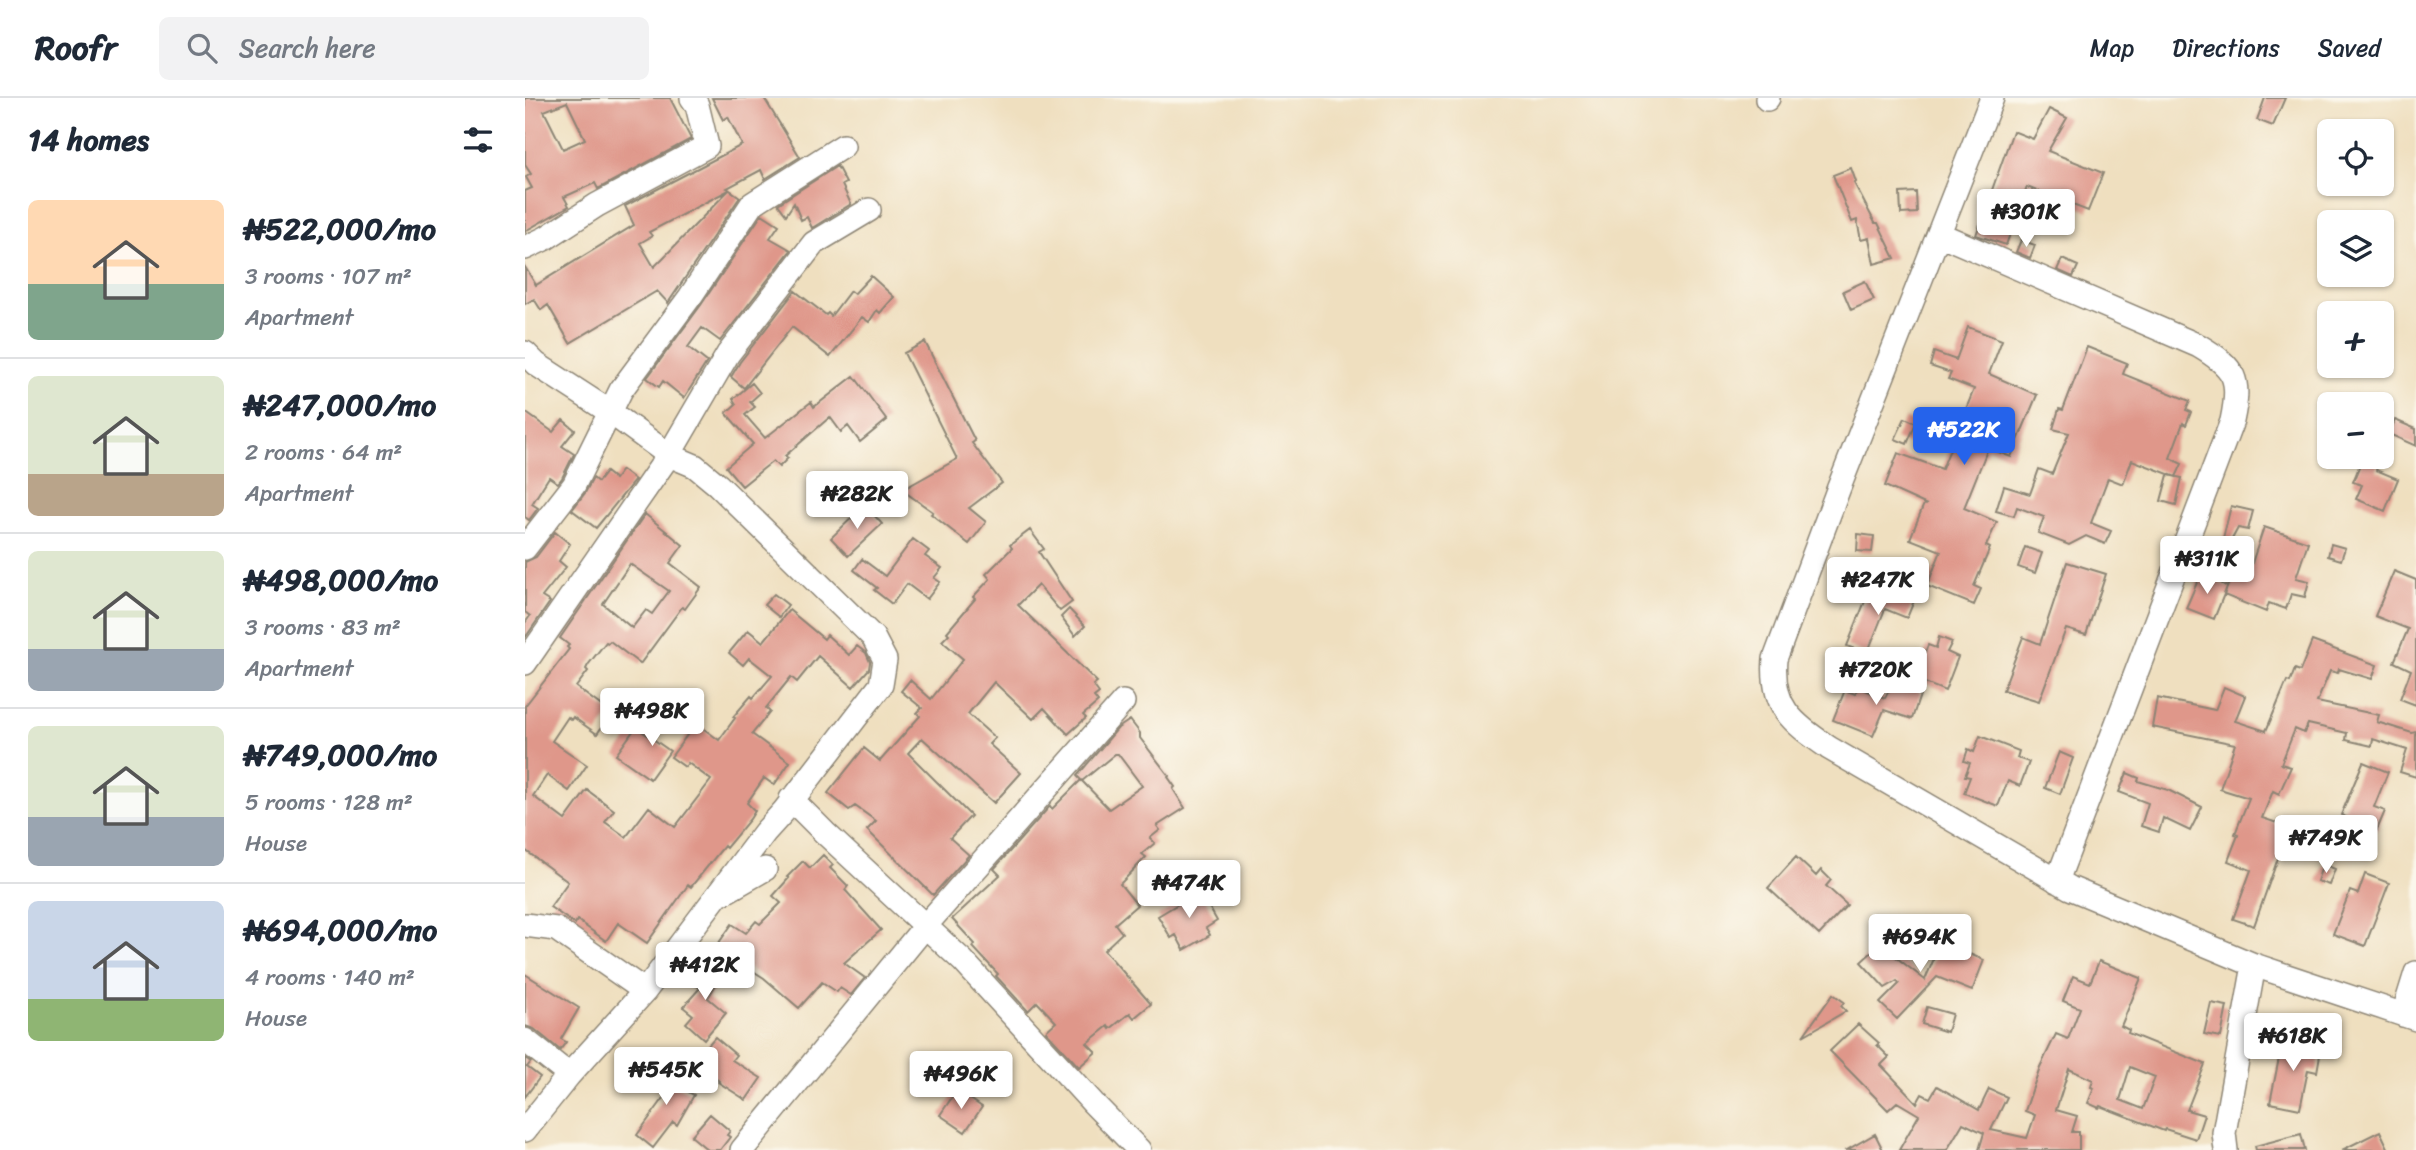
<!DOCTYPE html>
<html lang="en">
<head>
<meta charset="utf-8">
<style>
  :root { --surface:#fff; --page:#f2f2f3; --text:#1f2937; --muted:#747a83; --line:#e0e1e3; --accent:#2563eb }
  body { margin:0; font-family:Sriracha,sans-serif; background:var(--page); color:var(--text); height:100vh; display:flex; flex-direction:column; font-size:26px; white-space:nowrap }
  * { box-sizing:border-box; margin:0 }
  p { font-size:23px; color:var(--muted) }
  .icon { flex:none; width:38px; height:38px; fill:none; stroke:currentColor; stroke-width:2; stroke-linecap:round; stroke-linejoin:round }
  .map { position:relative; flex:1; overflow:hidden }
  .panel { display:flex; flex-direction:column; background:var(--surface); width:525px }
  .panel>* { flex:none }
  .controls { position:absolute; left:1792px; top:21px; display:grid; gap:14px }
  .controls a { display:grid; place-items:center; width:77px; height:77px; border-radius:10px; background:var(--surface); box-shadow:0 2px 5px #0004; font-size:35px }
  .price { position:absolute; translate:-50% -60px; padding:0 16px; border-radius:7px; background:#fff; color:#222; font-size:23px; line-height:46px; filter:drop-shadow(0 2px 4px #0008) }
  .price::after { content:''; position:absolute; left:50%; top:42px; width:21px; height:16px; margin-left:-10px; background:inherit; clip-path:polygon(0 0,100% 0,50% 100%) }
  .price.selected { background:var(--accent); color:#fff }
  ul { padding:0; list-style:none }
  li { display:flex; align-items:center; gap:21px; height:175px; padding:0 28px }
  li+li { border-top:2px solid var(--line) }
  li span { display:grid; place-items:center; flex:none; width:196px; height:140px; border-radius:10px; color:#555 }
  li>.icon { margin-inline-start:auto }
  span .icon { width:84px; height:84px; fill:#fffc; stroke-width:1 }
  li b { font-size:30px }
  h2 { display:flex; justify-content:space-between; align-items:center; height:84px; padding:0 28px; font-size:30px }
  header { display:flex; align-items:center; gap:42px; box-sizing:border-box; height:98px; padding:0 35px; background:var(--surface); border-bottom:2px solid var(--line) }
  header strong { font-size:33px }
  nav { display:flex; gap:38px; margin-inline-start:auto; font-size:24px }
  .search { width:490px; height:63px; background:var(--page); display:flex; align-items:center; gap:18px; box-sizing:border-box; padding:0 24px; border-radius:10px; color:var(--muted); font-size:26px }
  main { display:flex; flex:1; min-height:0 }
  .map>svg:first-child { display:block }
  .building { fill:#df978a; fill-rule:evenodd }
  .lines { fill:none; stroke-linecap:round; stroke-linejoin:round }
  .minor-casing { stroke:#8d8575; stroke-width:26 }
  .minor { stroke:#fff; stroke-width:23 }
</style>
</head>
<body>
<header>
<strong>Roofr</strong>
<div class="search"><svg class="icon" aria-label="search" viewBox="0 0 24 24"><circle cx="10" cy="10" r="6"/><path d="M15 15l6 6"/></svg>Search here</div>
<nav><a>Map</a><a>Directions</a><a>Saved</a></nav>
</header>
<main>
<section class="panel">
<h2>14 homes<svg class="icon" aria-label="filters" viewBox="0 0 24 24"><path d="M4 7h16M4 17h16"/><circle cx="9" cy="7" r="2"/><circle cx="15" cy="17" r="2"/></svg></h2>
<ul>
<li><span style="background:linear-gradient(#ffd9b3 60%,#7fa58c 0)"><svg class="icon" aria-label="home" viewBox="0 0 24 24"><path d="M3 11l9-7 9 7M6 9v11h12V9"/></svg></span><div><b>₦522,000/mo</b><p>3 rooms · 107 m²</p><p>Apartment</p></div></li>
<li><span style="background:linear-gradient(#dfe7d0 70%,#b9a48a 0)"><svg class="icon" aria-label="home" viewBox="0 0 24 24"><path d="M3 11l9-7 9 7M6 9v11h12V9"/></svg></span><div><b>₦247,000/mo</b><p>2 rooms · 64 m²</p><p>Apartment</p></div></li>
<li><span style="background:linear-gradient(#dfe7d0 70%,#9aa5b1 0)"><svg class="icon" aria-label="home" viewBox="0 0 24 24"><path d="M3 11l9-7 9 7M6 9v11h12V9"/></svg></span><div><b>₦498,000/mo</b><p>3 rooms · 83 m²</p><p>Apartment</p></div></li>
<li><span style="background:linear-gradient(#dfe7d0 65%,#9aa5b1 0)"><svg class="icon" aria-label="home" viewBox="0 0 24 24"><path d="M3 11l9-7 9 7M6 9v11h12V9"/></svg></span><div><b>₦749,000/mo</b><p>5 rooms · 128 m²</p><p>House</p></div></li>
<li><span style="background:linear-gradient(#c9d6e8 70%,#8fb573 0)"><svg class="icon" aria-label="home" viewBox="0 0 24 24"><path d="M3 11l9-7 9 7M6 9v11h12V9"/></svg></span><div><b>₦694,000/mo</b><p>4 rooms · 140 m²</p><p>House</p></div></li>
</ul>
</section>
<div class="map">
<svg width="1891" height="1052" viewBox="0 0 1891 1052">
  <rect width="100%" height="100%" fill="#fbf7ec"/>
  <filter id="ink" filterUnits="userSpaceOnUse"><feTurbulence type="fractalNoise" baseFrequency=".0143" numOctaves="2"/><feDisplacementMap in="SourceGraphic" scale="14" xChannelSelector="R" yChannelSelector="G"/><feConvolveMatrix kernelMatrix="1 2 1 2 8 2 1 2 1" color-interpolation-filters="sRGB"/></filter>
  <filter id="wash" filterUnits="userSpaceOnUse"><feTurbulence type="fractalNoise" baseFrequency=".00686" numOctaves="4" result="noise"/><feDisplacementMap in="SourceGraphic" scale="28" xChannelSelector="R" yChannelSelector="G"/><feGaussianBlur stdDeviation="1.57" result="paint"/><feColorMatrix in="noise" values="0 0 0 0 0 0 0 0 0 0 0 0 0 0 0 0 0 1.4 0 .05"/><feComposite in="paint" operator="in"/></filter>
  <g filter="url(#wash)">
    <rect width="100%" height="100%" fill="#efdfbf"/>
    <g id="blocks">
      <path class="building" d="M 0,0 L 145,0 L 166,41 L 73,91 L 70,85 L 39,99 L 44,108 L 0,133 L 0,93 L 7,90 L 1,79 L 6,76 L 0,67 ZM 42,4 L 60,41 L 38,51 L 19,13 Z
        M 187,0 L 239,0 L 275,59 L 240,81 L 236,72 L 202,90 L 215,99 L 143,205 L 132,193 L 45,245 L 23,207 L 16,212 L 9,201 L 0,206 L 0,169 L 11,187 L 109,127 L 100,108 L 217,47 L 203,19 L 198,22 ZM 204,92 L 138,160 L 129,169 L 115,145 L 127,138 L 124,134 Z
        M 1740,0 L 1760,0 L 1748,28 L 1732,22 Z
        M 1524,11 L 1542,20 L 1523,53 L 1578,75 L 1563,113 L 1502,89 L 1481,147 L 1451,137 L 1488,33 L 1508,41 Z
        M 312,68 L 321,85 L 317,87 L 326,106 L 287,130 L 282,119 L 276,122 L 269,105 L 261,117 L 253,106 Z
        M 1326,70 L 1331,84 L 1329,85 L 1350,125 L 1353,125 L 1370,160 L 1349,166 L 1344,140 L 1336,142 L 1332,122 L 1327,124 L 1308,77 Z
        M 1391,94 L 1392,115 L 1376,116 L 1375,95 Z
        M 237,116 L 254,127 L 245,140 L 266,152 L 195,243 L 177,230 L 163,249 L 182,264 L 159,300 L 138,283 L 134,289 L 122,280 L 176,207 Z
        M 1496,142 L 1510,147 L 1505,160 L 1491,154 Z
        M 1537,161 L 1553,168 L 1548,179 L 1532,172 Z
        M 346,178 L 369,199 L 355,215 L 352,212 L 344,224 L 337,219 L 305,259 L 267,229 L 219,290 L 206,279 L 215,264 L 270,193 L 301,217 L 303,215 L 306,218 L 325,193 L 329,196 Z
        M 1340,183 L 1349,202 L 1326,212 L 1318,193 Z
        M 1443,229 L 1477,242 L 1464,276 L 1512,297 L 1486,359 L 1463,350 L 1439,410 L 1472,424 L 1461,448 L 1465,450 L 1449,488 L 1456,491 L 1449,507 L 1402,488 L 1416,453 L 1385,441 L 1399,406 L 1402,407 L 1360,388 L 1373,355 L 1417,371 L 1449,291 L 1423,281 L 1426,275 L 1405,268 L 1409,254 L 1431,262 Z
        M 400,244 L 450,343 L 447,345 L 477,385 L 444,410 L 461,424 L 444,446 L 406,416 L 408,414 L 377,392 L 432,361 L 379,255 Z
        M 1562,249 L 1602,265 L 1598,276 L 1665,303 L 1661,312 L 1666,314 L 1661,327 L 1658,325 L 1645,360 L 1657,366 L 1651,379 L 1607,362 L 1598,386 L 1583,380 L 1566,425 L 1586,433 L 1580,446 L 1561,438 L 1544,447 L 1513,435 L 1519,419 L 1492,409 L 1489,418 L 1471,413 L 1479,388 L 1505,396 L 1514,371 L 1527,376 L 1544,335 L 1528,331 L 1534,311 L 1538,312 Z
        M 329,278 L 362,322 L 335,344 L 323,328 L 316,334 L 305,319 L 260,358 L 263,360 L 254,369 L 248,363 L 217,388 L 201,369 L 228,346 L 201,315 L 211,306 L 208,301 L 227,285 L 235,295 L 225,304 L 230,309 L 220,317 L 240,340 L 286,304 L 289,309 Z
        M 0,314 L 28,334 L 38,322 L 50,332 L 37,348 L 49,356 L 37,380 L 33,385 L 24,379 L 7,406 L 13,410 L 4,422 L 0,419 Z
        M 1380,320 L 1391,325 L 1382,346 L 1370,341 Z
        M 1870,322 L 1891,331 L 1891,348 L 1864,336 Z
        M 1838,359 L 1856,359 L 1851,372 L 1873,381 L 1860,413 L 1831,401 L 1837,387 L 1828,384 Z
        M 97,372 L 110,382 L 71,430 L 47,412 L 60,395 L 68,380 L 73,384 L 81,374 L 90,381 Z
        M 1643,377 L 1657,380 L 1651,407 L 1636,403 Z
        M 340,407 L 357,426 L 323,458 L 306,440 Z
        M 1706,408 L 1728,413 L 1723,432 L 1713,430 L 1698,458 L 1694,457 Z
        M 120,416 L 158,447 L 145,465 L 176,489 L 160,511 L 157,509 L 115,566 L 85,543 L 83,545 L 81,544 L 63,567 L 61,571 L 63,573 L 51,589 L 86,615 L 72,636 L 48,619 L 46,622 L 43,619 L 27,643 L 62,667 L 44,693 L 22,677 L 8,698 L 40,722 L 62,692 L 89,712 L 80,724 L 101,739 L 124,709 L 150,729 L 186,682 L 163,665 L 160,669 L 146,659 L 171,625 L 194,642 L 210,620 L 208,619 L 226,598 L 228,600 L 247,578 L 224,560 L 218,567 L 204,555 L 223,532 L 238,544 L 264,512 L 299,541 L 302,537 L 324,557 L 332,548 L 341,555 L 345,564 L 344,571 L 328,589 L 293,558 L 272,584 L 266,579 L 241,610 L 245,614 L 227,636 L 265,664 L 249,687 L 239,680 L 222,705 L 230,713 L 225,721 L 201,750 L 199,748 L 166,789 L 163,787 L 122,845 L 93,825 L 81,843 L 52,822 L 50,826 L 25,809 L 43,784 L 0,752 L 0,608 L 44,551 L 42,549 L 44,547 L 35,540 ZM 105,466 L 144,493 L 127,516 L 121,512 L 107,530 L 78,506 Z
        M 1739,429 L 1783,444 L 1771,480 L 1784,483 L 1780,499 L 1766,496 L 1761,511 L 1744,505 L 1741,514 L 1699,497 L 1713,463 L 1726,468 Z
        M 505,432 L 519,451 L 514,454 L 547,504 L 535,513 L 513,487 L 493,507 L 572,584 L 568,587 L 574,595 L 569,599 L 573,604 L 558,617 L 561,620 L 543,636 L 519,610 L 508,621 L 469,584 L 443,616 L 470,640 L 464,646 L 496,675 L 469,705 L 397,640 L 383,655 L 446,718 L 425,740 L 444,757 L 408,797 L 342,732 L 351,723 L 330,708 L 324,712 L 303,695 L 339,650 L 355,663 L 395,618 L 392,615 L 397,610 L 376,593 L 385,582 L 406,601 L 438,561 L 417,543 L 424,536 L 422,534 L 450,501 L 448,499 L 465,481 L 461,476 L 487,450 L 485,447 Z
        M 30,434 L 45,446 L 34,463 L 41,469 L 17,499 L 25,504 L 0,540 L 0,525 L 5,518 L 0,514 L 0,464 L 11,459 Z
        M 1333,436 L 1349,438 L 1347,454 L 1332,453 Z
        M 388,441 L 404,453 L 400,458 L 417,470 L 409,480 L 415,484 L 402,501 L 382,486 L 367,506 L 349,492 L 352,490 L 329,472 L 337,461 L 360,478 Z
        M 1806,446 L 1820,450 L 1816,462 L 1803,458 Z
        M 1500,449 L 1517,455 L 1510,475 L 1493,469 Z
        M 1542,464 L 1581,476 L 1561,537 L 1541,531 L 1514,603 L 1478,592 L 1498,539 L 1515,546 Z
        M 1677,473 L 1702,489 L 1689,521 L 1661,510 Z
        M 1869,473 L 1891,482 L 1891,607 L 1875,601 L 1886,572 L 1869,564 L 1883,531 L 1850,518 Z
        M 1345,491 L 1370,501 L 1374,491 L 1391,498 L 1382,520 L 1360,511 L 1342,556 L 1322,548 Z
        M 249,496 L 263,507 L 254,519 L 239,507 Z
        M 544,511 L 560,528 L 550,538 L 536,519 Z
        M 1414,539 L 1427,544 L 1422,554 L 1433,559 L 1420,593 L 1390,581 L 1403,547 L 1411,550 Z
        M 1787,543 L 1852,567 L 1847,581 L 1814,571 L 1813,575 L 1805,573 L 1792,604 L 1854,617 L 1852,624 L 1887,635 L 1891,634 L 1891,679 L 1875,674 L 1882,652 L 1848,641 L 1847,648 L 1821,642 L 1822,635 L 1783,626 L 1779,635 L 1770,631 L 1756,666 L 1766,669 L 1754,696 L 1748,693 L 1737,720 L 1764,729 L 1729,828 L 1708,821 L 1726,772 L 1703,763 L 1713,737 L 1710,736 L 1724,700 L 1695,691 L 1710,646 L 1627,629 L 1632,600 L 1690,612 L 1699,589 L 1720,598 L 1710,623 L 1741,633 L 1762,583 L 1765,584 L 1770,571 L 1775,573 Z
        M 1370,581 L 1396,594 L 1387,621 L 1359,612 L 1348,638 L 1308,622 L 1320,592 L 1330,596 L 1333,589 L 1360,600 Z
        M 605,622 L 615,635 L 615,640 L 644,678 L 643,679 L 650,689 L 648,691 L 660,710 L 632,728 L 635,732 L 625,740 L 630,745 L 617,756 L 621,759 L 595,786 L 612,807 L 590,826 L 597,835 L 579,852 L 626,906 L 609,920 L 605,915 L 585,931 L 583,928 L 562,945 L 571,954 L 554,969 L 521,933 L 531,924 L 512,904 L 503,913 L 471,878 L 473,876 L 448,849 L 450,846 L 427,821 L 475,777 L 469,771 L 525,708 L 527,711 L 556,682 L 552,678 L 593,630 ZM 590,656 L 593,656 L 617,688 L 584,711 L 557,683 Z
        M 111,629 L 145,653 L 125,681 L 91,657 Z
        M 1455,638 L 1494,653 L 1492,660 L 1504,664 L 1495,688 L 1483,683 L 1473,708 L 1439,695 L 1445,679 L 1440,678 L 1445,665 L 1439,663 L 1443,651 L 1449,654 Z
        M 1534,654 L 1548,660 L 1535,696 L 1520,690 Z
        M 1838,664 L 1863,674 L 1849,709 L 1860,713 L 1852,732 L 1816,717 Z
        M 1602,675 L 1614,680 L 1613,683 L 1643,692 L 1677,709 L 1665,733 L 1638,720 L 1634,734 L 1616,728 L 1623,705 L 1594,694 Z
        M 298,757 L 308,767 L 305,770 L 323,788 L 320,792 L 356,832 L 319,865 L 340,880 L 326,897 L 315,890 L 312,894 L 297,884 L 274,910 L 239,880 L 191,849 L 207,826 L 221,835 L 231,823 L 235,826 L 256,805 L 248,798 L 264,780 L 262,779 L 278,763 L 285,770 Z
        M 1271,759 L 1291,778 L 1296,772 L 1306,782 L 1301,788 L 1322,807 L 1294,837 L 1243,790 Z
        M 1798,766 L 1810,771 L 1804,787 L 1792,783 Z
        M 1840,776 L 1864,785 L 1840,848 L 1808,836 L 1825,793 L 1833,796 Z
        M 675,793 L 692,823 L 681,830 L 685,837 L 659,852 L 651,837 L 646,840 L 633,818 Z
        M 1360,842 L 1370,853 L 1367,856 L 1400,882 L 1416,844 L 1459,862 L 1447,893 L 1412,879 L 1372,921 L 1355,905 L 1374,886 L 1372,883 L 1360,890 L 1336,864 Z
        M 1574,863 L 1616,880 L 1596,928 L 1604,932 L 1603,935 L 1680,966 L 1662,1012 L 1679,1017 L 1671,1041 L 1640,1031 L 1639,1033 L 1575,1008 L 1574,1010 L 1563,1005 L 1569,990 L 1566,989 L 1568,982 L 1544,971 L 1531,1012 L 1552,1018 L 1547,1034 L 1554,1034 L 1554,1052 L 1454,1052 L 1459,1035 L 1438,1025 L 1422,1052 L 1374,1052 L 1394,1017 L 1372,1004 L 1363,1012 L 1305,953 L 1333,926 L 1354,945 L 1352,947 L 1364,959 L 1356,967 L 1392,1005 L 1397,996 L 1405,1000 L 1412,988 L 1454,1012 L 1464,991 L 1482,999 L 1466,1032 L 1502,1040 L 1510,1017 L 1500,1013 L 1515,969 L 1531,936 L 1543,941 L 1555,910 L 1538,903 L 1548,878 L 1565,885 ZM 1605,969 L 1630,979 L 1618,1011 L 1595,1002 Z
        M 196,864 L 202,868 L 183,900 L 201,915 L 179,941 L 161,925 L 168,917 L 158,909 L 175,890 L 168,886 L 178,869 L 188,874 Z
        M 0,876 L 54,910 L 36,941 L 41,944 L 35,952 L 9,931 L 0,928 Z
        M 1308,896 L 1319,904 L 1316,908 L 1321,913 L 1278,938 Z
        M 1686,905 L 1702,908 L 1696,939 L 1679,936 Z
        M 1402,909 L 1427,916 L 1422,934 L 1397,926 Z
        M 190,939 L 211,957 L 207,962 L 236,980 L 221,1002 L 193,984 L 194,983 L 170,962 Z
        M 1758,940 L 1789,946 L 1787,955 L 1795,957 L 1792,974 L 1783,972 L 1775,1011 L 1745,1005 Z
        M 0,960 L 6,964 L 2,969 L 15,979 L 0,999 Z
        M 141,966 L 154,976 L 147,985 L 169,997 L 152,1027 L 148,1024 L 128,1050 L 112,1037 L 141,997 L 126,986 Z
        M 432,992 L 457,1009 L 440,1034 L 415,1017 Z
        M 185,1016 L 205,1033 L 202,1037 L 205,1039 L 195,1052 L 183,1052 L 166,1038 Z
        M 1855,1033 L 1864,1052 L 1817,1052 Z
        M 1350,1036 L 1358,1052 L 1322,1052 Z
        M 1776,1036 L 1780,1052 L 1731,1052 L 1730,1048 Z"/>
    </g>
  </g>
  <g filter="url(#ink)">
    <use href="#blocks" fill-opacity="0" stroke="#8d8575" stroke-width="2"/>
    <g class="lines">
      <g class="minor-casing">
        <path id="minor" d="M 1467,0 L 1313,392 L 1250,561 C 1246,610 1267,624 1304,650 L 1545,790 L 1729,867 L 1891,921
          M 1242,1 L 1243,0
          M 1414,136 L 1674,248 C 1711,270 1716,281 1707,323 L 1532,783
          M 0,150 L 21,140 L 72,107 L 182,48 L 172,7 L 167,0
          M 0,255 L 11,266 L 85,314 L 144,357 L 170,368 L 193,387 L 348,539 L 360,562 L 356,587 L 259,713 L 240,734 L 120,893 L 44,977 L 0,1032
          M 0,450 L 49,387 L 96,292 L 165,199 L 227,106 L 318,48
          M 0,565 L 144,357 L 203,256 L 289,145 L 344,112
          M 266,701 L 300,735 L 438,863 L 568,1005 L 614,1052
          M 200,794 L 240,771
          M 0,827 L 31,831 L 120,893
          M 1878,917 L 1891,875
          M 0,942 L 44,977
          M 217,1052 L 401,827 L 598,604
          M 1701,1052 L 1699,1035 L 1729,867"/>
      </g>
      <use href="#minor" class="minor"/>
    </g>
  </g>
</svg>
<div class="controls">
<a><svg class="icon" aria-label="locate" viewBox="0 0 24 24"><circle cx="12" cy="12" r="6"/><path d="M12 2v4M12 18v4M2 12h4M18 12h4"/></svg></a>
<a><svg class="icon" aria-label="layers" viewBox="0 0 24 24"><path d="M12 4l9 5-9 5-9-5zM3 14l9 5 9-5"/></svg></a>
<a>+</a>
<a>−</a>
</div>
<b class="price" style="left:1501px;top:151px">₦301K</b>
<b class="price selected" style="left:1439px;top:369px">₦522K</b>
<b class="price" style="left:332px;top:433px">₦282K</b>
<b class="price" style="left:1682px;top:498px">₦311K</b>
<b class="price" style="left:1353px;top:519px">₦247K</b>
<b class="price" style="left:1351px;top:609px">₦720K</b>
<b class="price" style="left:127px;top:650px">₦498K</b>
<b class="price" style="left:1801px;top:777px">₦749K</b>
<b class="price" style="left:664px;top:822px">₦474K</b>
<b class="price" style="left:1395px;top:876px">₦694K</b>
<b class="price" style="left:180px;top:904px">₦412K</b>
<b class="price" style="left:1768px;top:975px">₦618K</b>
<b class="price" style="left:141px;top:1009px">₦545K</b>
<b class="price" style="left:436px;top:1013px">₦496K</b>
</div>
</main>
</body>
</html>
